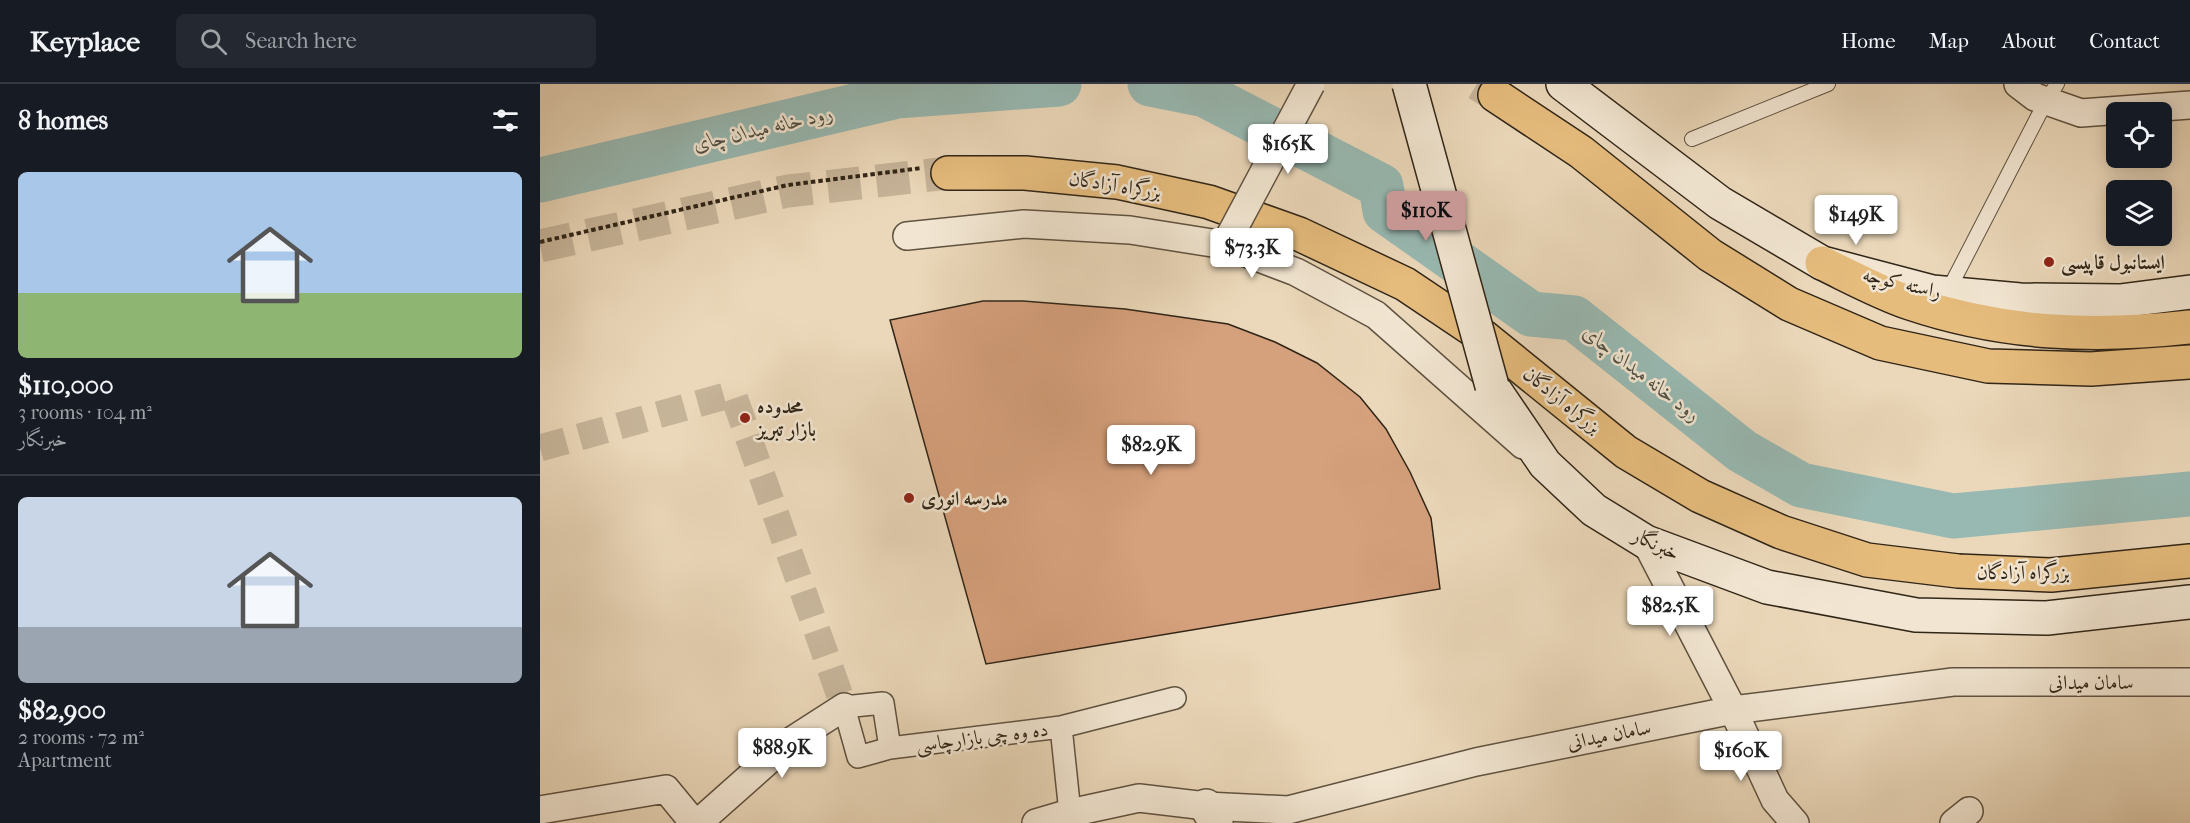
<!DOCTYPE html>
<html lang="en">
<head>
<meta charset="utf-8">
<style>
  :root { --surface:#171b24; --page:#242831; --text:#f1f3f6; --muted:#9ea1a6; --line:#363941; --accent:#c59692 }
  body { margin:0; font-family:"IM FELL French Canon",Amiri,serif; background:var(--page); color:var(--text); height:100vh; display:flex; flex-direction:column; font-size:22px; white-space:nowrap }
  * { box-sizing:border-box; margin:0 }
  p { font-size:20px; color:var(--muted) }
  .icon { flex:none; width:33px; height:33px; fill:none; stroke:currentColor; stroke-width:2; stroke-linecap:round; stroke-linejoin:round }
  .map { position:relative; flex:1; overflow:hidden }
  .details { display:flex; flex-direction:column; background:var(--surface); width:540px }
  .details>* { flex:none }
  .controls { position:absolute; left:1566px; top:18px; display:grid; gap:12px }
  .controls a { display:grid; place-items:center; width:66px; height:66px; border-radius:9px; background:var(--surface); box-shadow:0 3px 15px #0003; font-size:30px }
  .price { position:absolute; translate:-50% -51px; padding:0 14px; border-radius:6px; background:#fff; color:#222; font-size:20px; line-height:39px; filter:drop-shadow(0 2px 3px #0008) }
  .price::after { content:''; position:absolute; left:50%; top:36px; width:18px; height:14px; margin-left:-9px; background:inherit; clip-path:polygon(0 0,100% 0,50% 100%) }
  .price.active { background:var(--accent); color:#111 }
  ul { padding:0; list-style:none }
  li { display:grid; align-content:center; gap:12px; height:318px; padding:0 18px }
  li+li { border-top:2px solid var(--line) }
  li span { display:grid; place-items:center; height:186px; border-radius:9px; color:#555 }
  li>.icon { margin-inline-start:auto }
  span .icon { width:108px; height:108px; fill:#fffc; stroke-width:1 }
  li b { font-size:26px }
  h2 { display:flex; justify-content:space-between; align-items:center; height:72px; padding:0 18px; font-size:26px }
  header { display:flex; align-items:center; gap:36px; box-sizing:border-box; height:84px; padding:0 30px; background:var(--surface); border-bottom:2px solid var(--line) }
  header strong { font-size:28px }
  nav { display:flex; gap:33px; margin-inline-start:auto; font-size:21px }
  .search { width:420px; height:54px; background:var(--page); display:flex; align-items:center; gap:15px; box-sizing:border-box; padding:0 21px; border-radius:9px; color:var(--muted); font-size:22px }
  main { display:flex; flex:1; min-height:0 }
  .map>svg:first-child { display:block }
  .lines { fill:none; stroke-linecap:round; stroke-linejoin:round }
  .river { stroke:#98b9b2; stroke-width:45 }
  .building { fill:#d5a07c; stroke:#302517; stroke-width:1.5 }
  .minor-tunnel { stroke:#c6b499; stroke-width:27; stroke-dasharray:27 14; stroke-linecap:butt }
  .trunk-tunnel { stroke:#c6b499; stroke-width:33; stroke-dasharray:33 16; stroke-linecap:butt }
  .service-casing { stroke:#5f5240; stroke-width:16 }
  .pedestrian-casing { stroke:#5f5240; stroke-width:24 }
  .minor-casing { stroke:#5f5240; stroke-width:30 }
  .tertiary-casing { stroke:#5f5240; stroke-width:36 }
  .secondary-casing { stroke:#302517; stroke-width:36 }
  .trunk-casing { stroke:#302517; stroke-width:36 }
  .path { stroke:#302517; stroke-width:4; stroke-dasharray:4.5 3; stroke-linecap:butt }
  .service { stroke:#f2e6d2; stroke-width:14 }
  .pedestrian { stroke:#f2e6d2; stroke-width:21 }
  .minor { stroke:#f2e6d2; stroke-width:27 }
  .tertiary { stroke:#f2e6d2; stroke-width:33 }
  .secondary { stroke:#f2e6d2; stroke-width:33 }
  .trunk { stroke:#e6bc7d; stroke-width:33 }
  .minor-bridge-casing { stroke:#5f5240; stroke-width:30; stroke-linecap:butt }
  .secondary-bridge-casing { stroke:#302517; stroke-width:36; stroke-linecap:butt }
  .minor-bridge { stroke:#f2e6d2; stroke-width:27 }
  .secondary-bridge { stroke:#f2e6d2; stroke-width:33 }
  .poi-dot { fill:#8f2418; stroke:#f2e6d2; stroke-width:2 }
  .labels { text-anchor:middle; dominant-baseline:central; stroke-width:5; stroke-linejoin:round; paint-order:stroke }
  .street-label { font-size:20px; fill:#302517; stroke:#f2e6d2 }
  .poi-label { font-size:20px; font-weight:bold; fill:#302517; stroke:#f2e6d2; text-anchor:start }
  .water-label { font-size:21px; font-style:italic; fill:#4f5146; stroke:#f2e6d2 }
</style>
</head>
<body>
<header>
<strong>Keyplace</strong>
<div class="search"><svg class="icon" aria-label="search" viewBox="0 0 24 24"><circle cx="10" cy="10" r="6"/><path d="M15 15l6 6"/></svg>Search here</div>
<nav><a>Home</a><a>Map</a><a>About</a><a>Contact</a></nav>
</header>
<main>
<section class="details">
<h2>8 homes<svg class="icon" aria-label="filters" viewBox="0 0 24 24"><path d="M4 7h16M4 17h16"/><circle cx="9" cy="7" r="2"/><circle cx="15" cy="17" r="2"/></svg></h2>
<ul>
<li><span style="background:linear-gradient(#a9c7e8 65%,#8fb573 0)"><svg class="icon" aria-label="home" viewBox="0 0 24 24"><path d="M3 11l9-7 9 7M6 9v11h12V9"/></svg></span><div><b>$110,000</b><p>3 rooms · 104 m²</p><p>خبرنگار</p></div></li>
<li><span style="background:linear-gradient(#c9d6e8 70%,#9aa5b1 0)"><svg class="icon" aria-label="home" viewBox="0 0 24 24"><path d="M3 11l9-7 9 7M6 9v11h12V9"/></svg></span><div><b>$82,900</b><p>2 rooms · 72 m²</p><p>Apartment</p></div></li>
</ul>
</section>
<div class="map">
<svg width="1650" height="739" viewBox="0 0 1650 739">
  <rect width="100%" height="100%" fill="#ebd8ba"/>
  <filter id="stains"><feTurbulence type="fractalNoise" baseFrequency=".00333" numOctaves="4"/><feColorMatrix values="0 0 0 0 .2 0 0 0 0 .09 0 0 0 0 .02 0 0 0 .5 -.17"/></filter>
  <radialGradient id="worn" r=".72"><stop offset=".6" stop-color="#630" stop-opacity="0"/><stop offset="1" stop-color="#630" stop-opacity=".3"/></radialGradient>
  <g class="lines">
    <path class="river" d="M 610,0 L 665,11 L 841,102 L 845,127 L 991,230 L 1034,234 L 1202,367 L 1261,401 L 1413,432 L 1650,410
      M 0,96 L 357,12 L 519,0"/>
  </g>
  <path class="building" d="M 443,217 L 483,217 L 585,225 L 688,240 L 735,258 L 777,279 L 820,313 L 846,345 L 870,388 L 891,434 L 900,505 L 446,580 L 350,236 Z"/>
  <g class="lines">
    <path class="minor-tunnel" d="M 0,364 L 193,310 L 304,623"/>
    <path class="trunk-tunnel" d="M 937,0 L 955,11
      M 0,162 L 248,107 L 408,89"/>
    <g class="service-casing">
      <path id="service" d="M 1152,55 L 1288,0
        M 1407,209 L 1506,17 L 1517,0"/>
    </g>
    <g class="pedestrian-casing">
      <path id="pedestrian" d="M 521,643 L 635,614
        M 350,664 L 343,619 L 304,623 L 318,673 L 350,664 L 521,643 L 530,729"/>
    </g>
    <g class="minor-casing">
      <path id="minor" d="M 1478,0 L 1495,13 L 1541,29 L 1650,21
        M 367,152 L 484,140 L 590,146 L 685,161 L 756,188 L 836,231 L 983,361
        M 1106,458 L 1193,626 L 1235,716 L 1255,739
        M 0,726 L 126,705 L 154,739
        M 158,739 L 248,659 L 304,623
        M 496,739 L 530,729 L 599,714 L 666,722 L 748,726 L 936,678 L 1193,626 L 1413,598 L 1650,598
        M 1414,739 L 1429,727"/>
    </g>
    <g class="tertiary-casing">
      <path id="tertiary" d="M 666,722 L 676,739"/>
    </g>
    <g class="secondary-casing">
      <path id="secondary" d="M 1023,0 L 1180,119 L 1282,179 L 1392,208 L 1480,216 L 1580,217 L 1650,208
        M 952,302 L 1005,380 L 1054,426 L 1106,458 L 1227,503 L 1376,531 L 1507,534 L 1650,518"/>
    </g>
    <g class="trunk-casing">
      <path id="trunk" d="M 955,11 L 1041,68 L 1170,171 L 1249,220 L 1340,259 L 1448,282 L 1551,285 L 1650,278
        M 408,89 L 485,89 L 577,98 L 669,118 L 759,150 L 865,200 L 944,253 L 1086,368 L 1160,412 L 1241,448 L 1327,476 L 1418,487 L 1511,491 L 1650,477
        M 1282,179 C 1311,193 1340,209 1370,219 C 1462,250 1553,254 1650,243"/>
    </g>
    <path class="path" d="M 0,158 L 248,101 L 382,84"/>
    <use href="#service" class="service"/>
    <use href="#pedestrian" class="pedestrian"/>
    <use href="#minor" class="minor"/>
    <use href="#tertiary" class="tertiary"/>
    <use href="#secondary" class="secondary"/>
    <use href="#trunk" class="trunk"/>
    <g class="minor-bridge-casing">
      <path id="minor-bridge" d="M 685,161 L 771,0"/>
    </g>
    <g class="secondary-bridge-casing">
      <path id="secondary-bridge" d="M 869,0 L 952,302"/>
    </g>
    <use href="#minor-bridge" class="minor-bridge"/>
    <use href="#secondary-bridge" class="secondary-bridge"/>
  </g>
  <g class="poi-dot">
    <circle cx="1509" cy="178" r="6"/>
    <circle cx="205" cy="334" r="6"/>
    <circle cx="369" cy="414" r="6"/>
  </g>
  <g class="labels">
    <g class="street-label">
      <text transform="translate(575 101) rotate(9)">بزرگراه آزادگان</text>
      <text transform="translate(1362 199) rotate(13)">راسته کوچه</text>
      <text transform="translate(1022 316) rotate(39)">بزرگراه آزادگان</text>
      <text transform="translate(1116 460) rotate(25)">خبرنگار</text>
      <text x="1483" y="488">بزرگراه آزادگان</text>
      <text x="1551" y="598">سامان میدانی</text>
      <text transform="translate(1069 651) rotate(-11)">سامان میدانی</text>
      <text transform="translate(442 653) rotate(-7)">ده وه چی بازارچاسی</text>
    </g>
    <g class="poi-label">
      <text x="1521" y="178">ایستانبول قاپیسی</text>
      <text x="217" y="322">محدوده<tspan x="217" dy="23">بازار تبریز</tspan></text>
      <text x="381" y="414">مدرسه انوری</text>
    </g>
    <g class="water-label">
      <text transform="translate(223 44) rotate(-13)">رود خانه میدان چای</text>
      <text transform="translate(1102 289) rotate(38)">رود خانه میدان چای</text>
    </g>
  </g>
  <rect width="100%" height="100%" filter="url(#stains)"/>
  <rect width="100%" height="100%" fill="url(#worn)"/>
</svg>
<div class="controls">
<a><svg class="icon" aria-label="locate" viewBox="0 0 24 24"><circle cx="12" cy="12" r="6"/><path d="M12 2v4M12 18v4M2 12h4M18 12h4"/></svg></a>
<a><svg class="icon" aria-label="layers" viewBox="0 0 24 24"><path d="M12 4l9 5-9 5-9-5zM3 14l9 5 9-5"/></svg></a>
</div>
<b class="price" style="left:748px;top:91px">$165K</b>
<b class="price active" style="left:886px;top:158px">$110K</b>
<b class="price" style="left:1316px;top:162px">$149K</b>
<b class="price" style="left:712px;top:195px">$73.3K</b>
<b class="price" style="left:611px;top:392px">$82.9K</b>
<b class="price" style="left:1130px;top:553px">$82.5K</b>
<b class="price" style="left:242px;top:695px">$88.9K</b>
<b class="price" style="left:1201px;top:698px">$160K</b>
</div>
</main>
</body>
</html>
